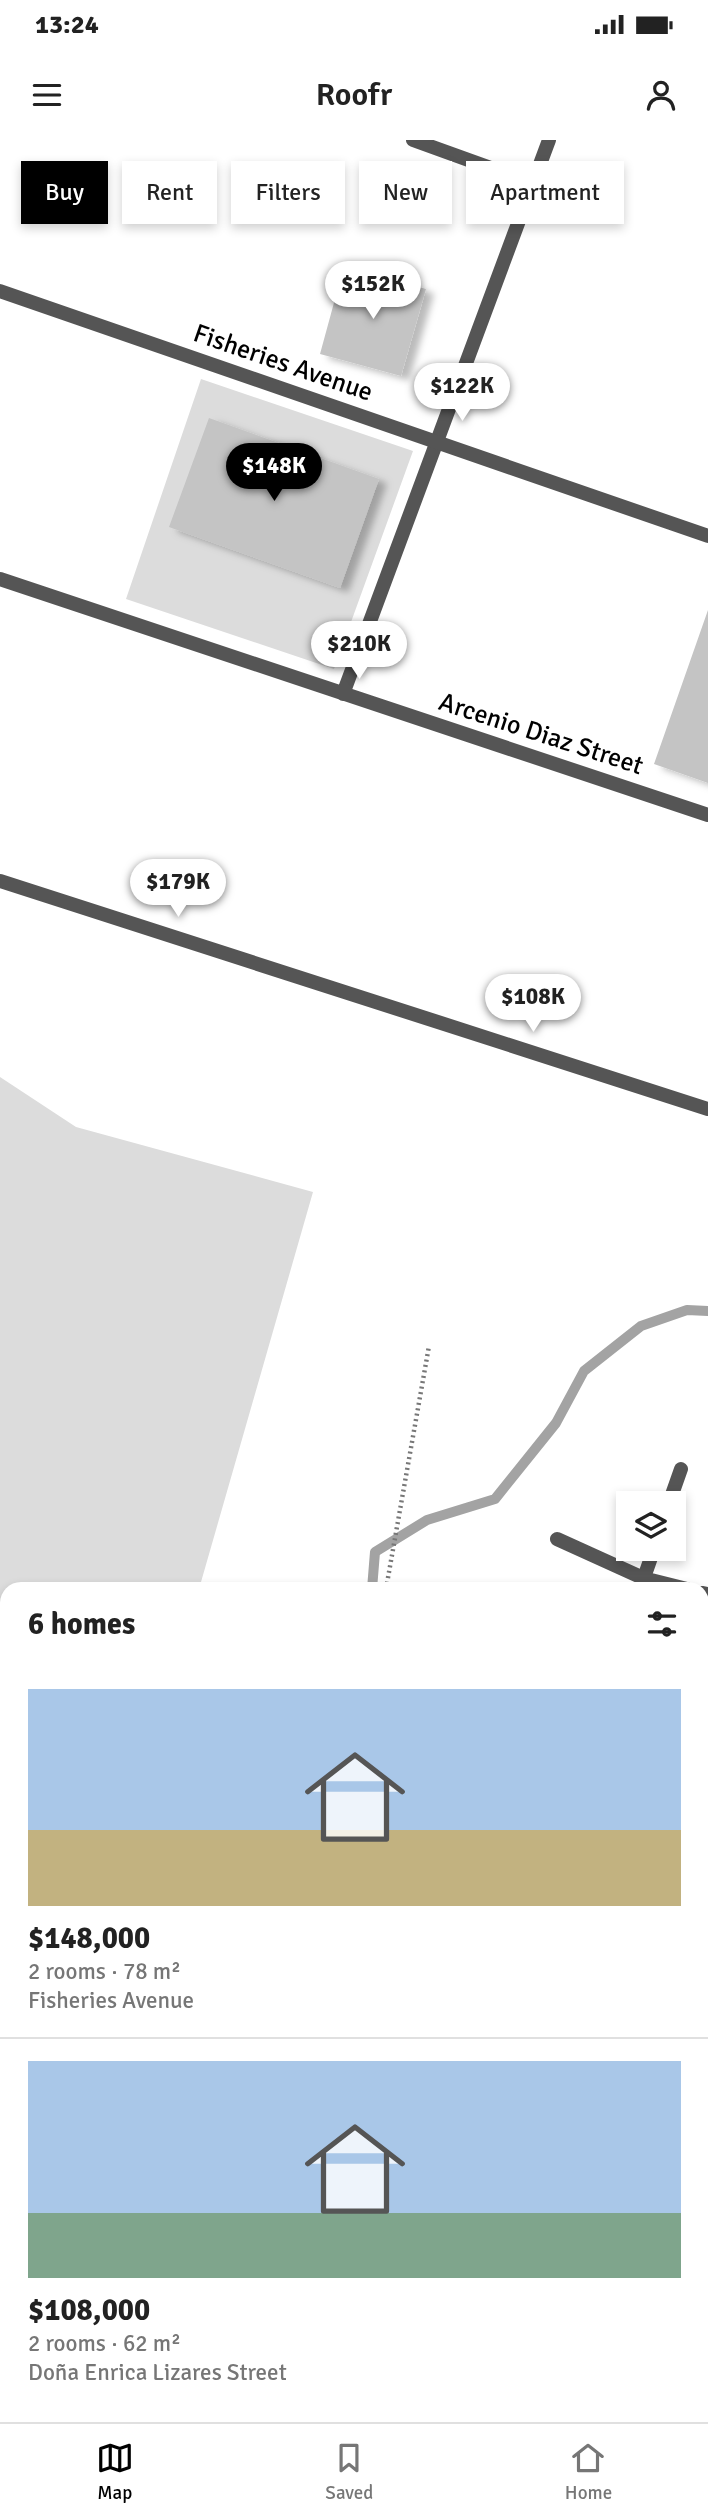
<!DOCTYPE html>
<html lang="en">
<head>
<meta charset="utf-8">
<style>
  :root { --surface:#fff; --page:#f6f6f6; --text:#222; --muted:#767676; --line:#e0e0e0; --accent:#000 }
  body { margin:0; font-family:Signika,sans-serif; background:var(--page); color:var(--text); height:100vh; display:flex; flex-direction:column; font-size:26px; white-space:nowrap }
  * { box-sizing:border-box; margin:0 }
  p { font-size:23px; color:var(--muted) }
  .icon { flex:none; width:38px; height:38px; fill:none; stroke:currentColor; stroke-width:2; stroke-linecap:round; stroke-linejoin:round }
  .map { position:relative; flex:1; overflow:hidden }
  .side { position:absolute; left:0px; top:1442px; width:709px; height:840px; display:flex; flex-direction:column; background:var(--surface); border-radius:21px 21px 0 0; box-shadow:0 4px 10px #0003 }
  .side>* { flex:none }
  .hud { position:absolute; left:21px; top:21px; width:667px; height:63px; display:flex; gap:14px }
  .fabs { position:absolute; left:616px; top:1351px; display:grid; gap:14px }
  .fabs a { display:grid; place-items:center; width:70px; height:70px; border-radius:0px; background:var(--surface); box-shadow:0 4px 10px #0003; font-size:35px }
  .price { position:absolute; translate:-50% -60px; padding:0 16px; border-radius:24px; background:#fff; color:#222; font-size:23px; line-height:46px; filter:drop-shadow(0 2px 4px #0008) }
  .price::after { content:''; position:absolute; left:50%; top:42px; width:21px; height:16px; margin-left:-10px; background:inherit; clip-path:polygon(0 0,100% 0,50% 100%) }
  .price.selected { background:var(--accent); color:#fff }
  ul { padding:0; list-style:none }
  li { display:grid; align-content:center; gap:14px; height:371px; padding:0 28px }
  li+li { border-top:2px solid var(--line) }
  li span { display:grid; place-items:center; height:217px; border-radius:0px; color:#555 }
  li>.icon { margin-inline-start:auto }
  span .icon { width:126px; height:126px; fill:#fffc; stroke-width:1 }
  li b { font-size:30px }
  h2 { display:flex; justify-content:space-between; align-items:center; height:84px; padding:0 28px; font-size:30px }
  .chip { padding:0 24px; border-radius:0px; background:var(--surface); box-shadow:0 4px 10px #0003; font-size:24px; line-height:63px }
  .chip.selected { background:var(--accent); color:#fff }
  .status { display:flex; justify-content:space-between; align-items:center; height:49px; padding:0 35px; background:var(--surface); direction:ltr }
  .status svg { height:19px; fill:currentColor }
  header { display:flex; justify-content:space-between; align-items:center; height:91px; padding:0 28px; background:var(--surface); font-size:32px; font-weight:600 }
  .tabs { display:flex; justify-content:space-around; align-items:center; height:98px; border-top:2px solid var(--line); background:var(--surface); font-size:19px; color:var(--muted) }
  .tabs a { display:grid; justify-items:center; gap:4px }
  .tabs .selected { color:var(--accent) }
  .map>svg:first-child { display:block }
  .green { fill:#dcdcdc }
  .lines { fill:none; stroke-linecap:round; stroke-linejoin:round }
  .stream { stroke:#a3a3a3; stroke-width:10 }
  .building { fill:#c4c4c4; filter:url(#shadow) }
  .path { stroke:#777; stroke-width:4.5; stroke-dasharray:2 3.5; stroke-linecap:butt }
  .minor { stroke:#555; stroke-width:14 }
  .tertiary { stroke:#555; stroke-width:14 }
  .primary { stroke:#000; stroke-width:18 }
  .labels { text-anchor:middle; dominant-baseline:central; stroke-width:7; stroke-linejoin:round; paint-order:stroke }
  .street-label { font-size:26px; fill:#000; stroke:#fff }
</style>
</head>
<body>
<div class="status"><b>13:24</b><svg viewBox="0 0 49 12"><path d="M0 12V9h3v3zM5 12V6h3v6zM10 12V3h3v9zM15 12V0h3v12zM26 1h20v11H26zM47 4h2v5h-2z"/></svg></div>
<header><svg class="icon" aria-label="menu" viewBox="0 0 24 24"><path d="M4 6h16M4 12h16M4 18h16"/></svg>Roofr<svg class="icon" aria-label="person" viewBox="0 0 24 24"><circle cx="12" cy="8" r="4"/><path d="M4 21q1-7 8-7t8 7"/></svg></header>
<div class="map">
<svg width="708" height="2282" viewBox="0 0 708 2282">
  <defs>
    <filter id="shadow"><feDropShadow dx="8" dy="4.5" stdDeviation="3.5" flood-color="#0004"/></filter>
  </defs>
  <rect width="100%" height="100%" fill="#fff"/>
  <path class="green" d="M 201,239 L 413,311 L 334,529 L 126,459 Z
    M 0,937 L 76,987 L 313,1052 L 199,1449 L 7,1449 L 7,1474 L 0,1472 Z
    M 708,2155 L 708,2282 L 663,2282 L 665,2275 L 702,2275 L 702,2173 Z"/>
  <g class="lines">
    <path class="stream" d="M 372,1449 L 375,1412 L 427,1380 L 495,1359 L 556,1283 L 584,1231 L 641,1186 L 687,1170 L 708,1171
      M 0,1657 L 7,1658"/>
  </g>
  <path class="building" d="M 344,126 L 426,149 L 401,236 L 320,214 Z
    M 209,278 L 379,339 L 340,448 L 169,387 Z
    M 708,470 L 708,643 L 654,624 Z
    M 279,2275 L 362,2275 L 360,2282 L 300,2282 Z
    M 378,2275 L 544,2275 L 542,2282 L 376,2282 Z"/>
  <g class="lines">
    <path class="path" d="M 386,1449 L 429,1206
      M 0,1645 L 7,1646
      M 702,1933 L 708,1936"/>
    <path class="minor" d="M 413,0 L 532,43
      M 0,439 L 708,675
      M 343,554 L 549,0
      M 0,741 L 708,969
      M 669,1363 L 681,1329
      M 557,1399 L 643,1438 L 687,1449
      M 640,1449 L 654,1409
      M 702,1453 L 708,1454
      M 0,2239 L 7,2241
      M 129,2275 L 153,2282
      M 81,2282 L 83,2275"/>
    <path class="tertiary" d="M 0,151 L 708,396"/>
    <path class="primary" d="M 702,2005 L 708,1988
      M 602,2282 L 605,2275"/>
  </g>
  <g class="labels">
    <g class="street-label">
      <text transform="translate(283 223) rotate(19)">Fisheries Avenue</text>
      <text transform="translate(541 594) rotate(18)">Arcenio Diaz Street</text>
    </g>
  </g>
</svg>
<div class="fabs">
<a><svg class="icon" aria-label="layers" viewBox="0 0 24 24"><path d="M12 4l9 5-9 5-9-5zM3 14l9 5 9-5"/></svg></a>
</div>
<b class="price" style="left:373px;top:181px">$152K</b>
<b class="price" style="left:462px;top:283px">$122K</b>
<b class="price selected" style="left:274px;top:363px">$148K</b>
<b class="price" style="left:359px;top:541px">$210K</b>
<b class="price" style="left:178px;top:779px">$179K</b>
<b class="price" style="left:533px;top:894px">$108K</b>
<div class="hud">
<a class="chip selected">Buy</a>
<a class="chip">Rent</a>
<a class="chip">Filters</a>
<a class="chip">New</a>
<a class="chip">Apartment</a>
</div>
<section class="side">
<h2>6 homes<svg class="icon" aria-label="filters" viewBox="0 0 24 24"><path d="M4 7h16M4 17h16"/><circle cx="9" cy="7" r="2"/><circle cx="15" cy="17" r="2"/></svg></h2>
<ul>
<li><span style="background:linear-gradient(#a9c7e8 65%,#c2b280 0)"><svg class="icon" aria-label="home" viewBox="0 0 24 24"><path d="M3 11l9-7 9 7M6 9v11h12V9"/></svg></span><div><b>$148,000</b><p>2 rooms · 78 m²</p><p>Fisheries Avenue</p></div></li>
<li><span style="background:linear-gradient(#a9c7e8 70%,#7fa58c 0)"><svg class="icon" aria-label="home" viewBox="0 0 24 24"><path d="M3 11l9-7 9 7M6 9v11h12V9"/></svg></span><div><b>$108,000</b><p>2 rooms · 62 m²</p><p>Doña Enrica Lizares Street</p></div></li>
</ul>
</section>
</div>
<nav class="tabs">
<a class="selected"><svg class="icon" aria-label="map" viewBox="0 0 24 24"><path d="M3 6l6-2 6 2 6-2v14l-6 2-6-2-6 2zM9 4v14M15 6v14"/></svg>Map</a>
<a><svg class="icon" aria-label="saved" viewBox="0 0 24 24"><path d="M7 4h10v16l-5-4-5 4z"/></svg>Saved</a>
<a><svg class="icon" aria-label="home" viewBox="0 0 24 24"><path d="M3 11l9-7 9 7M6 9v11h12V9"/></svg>Home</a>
</nav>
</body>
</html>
